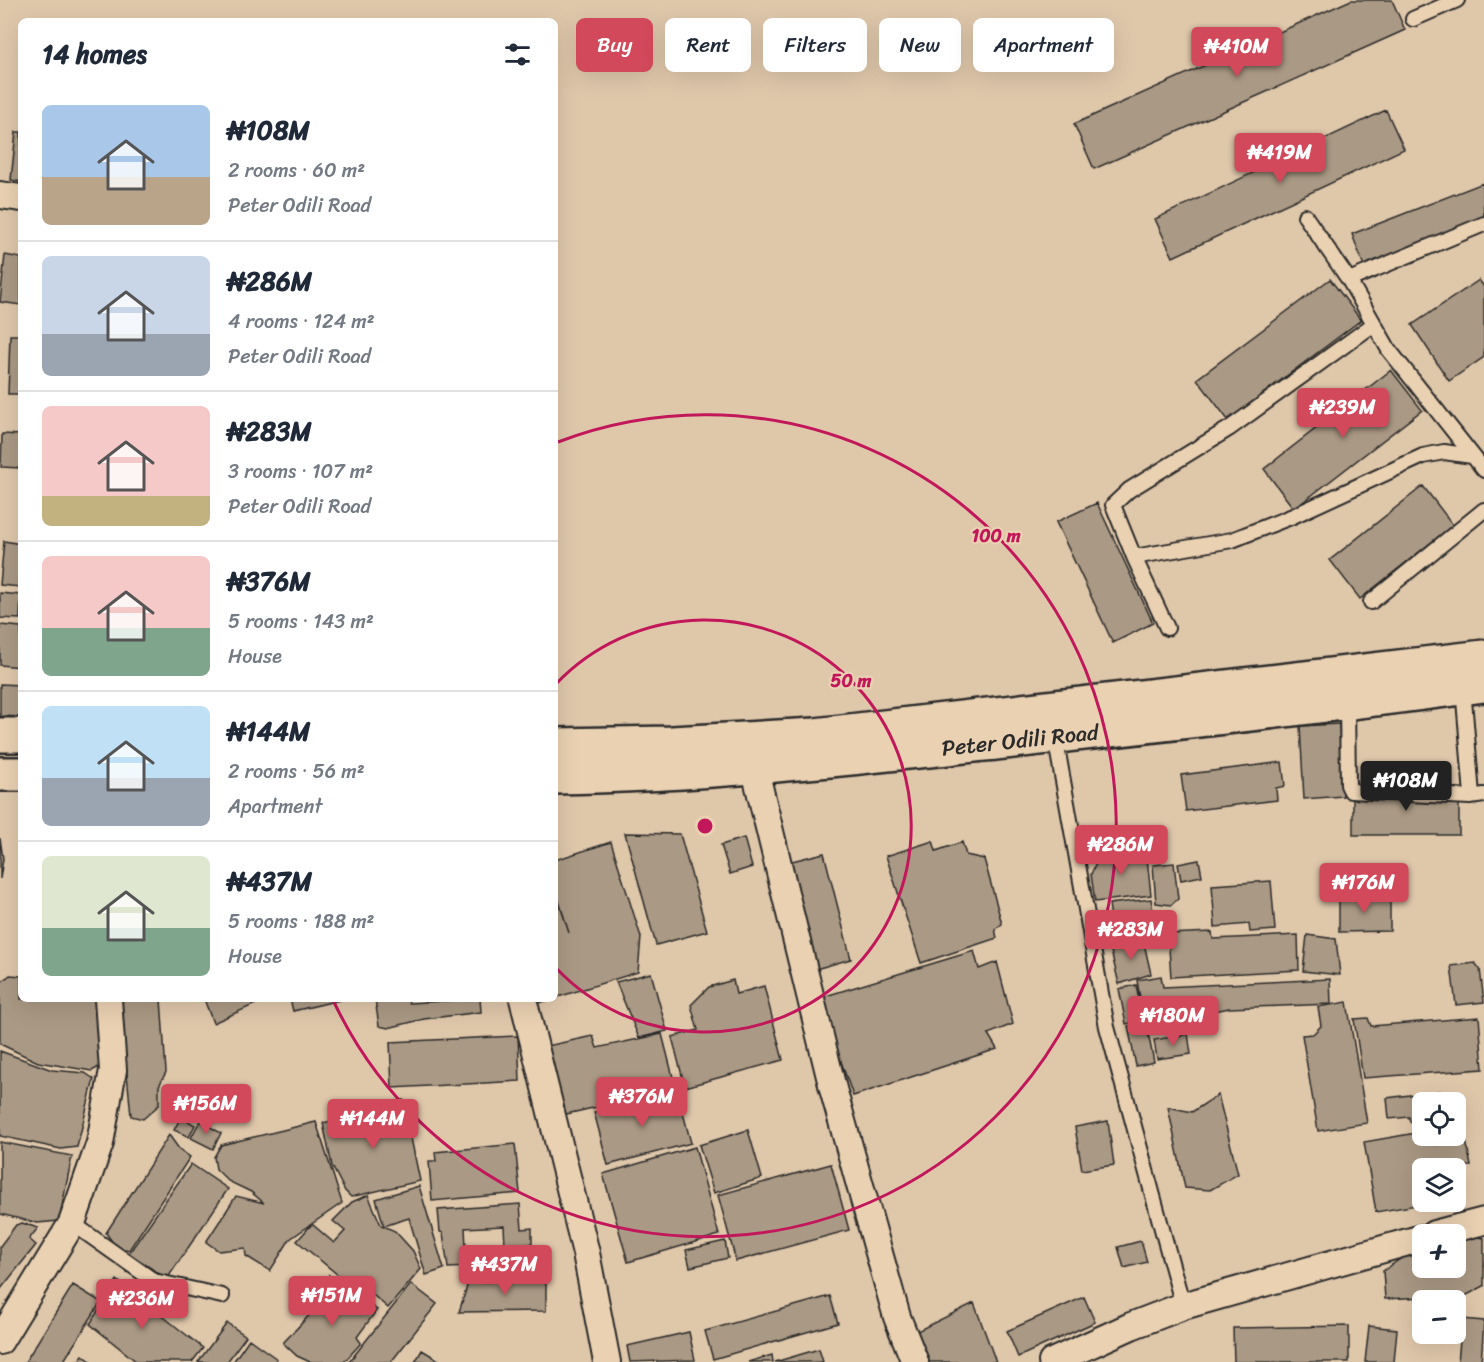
<!DOCTYPE html>
<html lang="en">
<head>
<meta charset="utf-8">
<style>
  :root { --surface:#fff; --page:#f6f6f7; --text:#1f2937; --muted:#747a83; --line:#e0e1e3; --accent:#d1495b }
  body { margin:0; font-family:Sriracha,sans-serif; background:var(--page); color:var(--text); height:100vh; display:flex; flex-direction:column; font-size:22px; white-space:nowrap }
  * { box-sizing:border-box; margin:0 }
  p { font-size:20px; color:var(--muted) }
  .icon { flex:none; width:33px; height:33px; fill:none; stroke:currentColor; stroke-width:2; stroke-linecap:round; stroke-linejoin:round }
  .map { position:relative; flex:1; overflow:hidden }
  .side { position:absolute; left:18px; top:18px; width:540px; height:984px; display:flex; flex-direction:column; background:var(--surface); border-radius:9px; box-shadow:0 6px 24px #0002 }
  .side>* { flex:none }
  .top-card { position:absolute; left:576px; top:18px; width:570px; height:54px; display:flex; gap:12px }
  .buttons { position:absolute; left:1412px; top:1092px; display:grid; gap:12px }
  .buttons a { display:grid; place-items:center; width:54px; height:54px; border-radius:9px; background:var(--surface); box-shadow:0 6px 24px #0002; font-size:30px }
  .price { position:absolute; translate:-50% -51px; padding:0 14px; border-radius:6px; background:var(--accent); color:#fff; font-size:20px; line-height:39px; filter:drop-shadow(0 2px 3px #0008) }
  .price::after { content:''; position:absolute; left:50%; top:36px; width:18px; height:14px; margin-left:-9px; background:inherit; clip-path:polygon(0 0,100% 0,50% 100%) }
  .price.on { background:#222; color:#fff }
  ul { padding:0; list-style:none }
  li { display:flex; align-items:center; gap:18px; height:150px; padding:0 24px }
  li+li { border-top:2px solid var(--line) }
  li span { display:grid; place-items:center; flex:none; width:168px; height:120px; border-radius:9px; color:#555 }
  li>.icon { margin-inline-start:auto }
  span .icon { width:72px; height:72px; fill:#fffc; stroke-width:1 }
  li b { font-size:26px }
  h2 { display:flex; justify-content:space-between; align-items:center; height:72px; padding:0 24px; font-size:26px }
  .tag { padding:0 21px; border-radius:9px; background:var(--surface); box-shadow:0 6px 24px #0002; font-size:21px; line-height:54px }
  .tag.on { background:var(--accent); color:#fff }
  .map>svg:first-child { display:block }
  .building { fill:#aa9984; stroke:#2b2b2b; stroke-width:1.5 }
  .lines { fill:none; stroke-linecap:round; stroke-linejoin:round }
  .lane-casing { stroke:#2b2b2b; stroke-width:18 }
  .street-casing { stroke:#2b2b2b; stroke-width:30 }
  .primary-casing { stroke:#2b2b2b; stroke-width:38 }
  .lane { stroke:#ead1b2; stroke-width:14 }
  .street { stroke:#ead1b2; stroke-width:26 }
  .primary { stroke:#ead1b2; stroke-width:33 }
  .ring { fill:none; stroke:#c2185b; stroke-width:3 }
  .labels { text-anchor:middle; dominant-baseline:central; stroke-width:4.5; stroke-linejoin:round; paint-order:stroke }
  .street-label { font-size:22px; fill:#2b2b2b; stroke:#ead1b2 }
  .centre { fill:#c2185b; stroke:#ead1b2; stroke-width:3 }
  .ring-label { font-size:18px; text-anchor:middle; font-weight:bold; fill:#c2185b; stroke:#ead1b2; stroke-width:4.5; stroke-linejoin:round; paint-order:stroke }
</style>
</head>
<body>
<div class="map">
<svg width="1484" height="1362" viewBox="0 0 1484 1362">
  <rect width="100%" height="100%" fill="#dfc7aa"/>
  <filter id="ink" filterUnits="userSpaceOnUse"><feTurbulence type="fractalNoise" baseFrequency=".0167" numOctaves="2"/><feDisplacementMap in="SourceGraphic" scale="12" xChannelSelector="R" yChannelSelector="G"/><feConvolveMatrix kernelMatrix="1 2 1 2 8 2 1 2 1" color-interpolation-filters="sRGB"/></filter>
  <g filter="url(#ink)">
    <path class="building" d="M 1351,0 L 1392,0 L 1405,30 L 1094,169 L 1074,124 Z
      M 1386,110 L 1404,149 L 1173,257 L 1155,219 Z
      M 16,132 L 21,132 L 21,182 L 11,180 Z
      M 1483,183 L 1484,220 L 1364,266 L 1352,234 Z
      M 5,255 L 21,258 L 21,305 L 0,302 Z
      M 1330,279 L 1361,320 L 1228,420 L 1197,379 Z
      M 1479,280 L 1484,287 L 1484,357 L 1449,381 L 1412,325 Z
      M 10,335 L 21,335 L 21,394 L 8,394 Z
      M 1391,370 L 1422,410 L 1294,509 L 1264,469 Z
      M 2,434 L 21,435 L 21,468 L 1,467 Z
      M 1423,486 L 1453,525 L 1360,599 L 1330,560 Z
      M 1097,503 L 1153,623 L 1113,643 L 1056,522 Z
      M 4,541 L 21,544 L 21,587 L 0,585 Z
      M 0,593 L 21,595 L 20,619 L 0,618 Z
      M 0,625 L 21,627 L 21,667 L 0,665 Z
      M 0,684 L 21,685 L 21,717 L 0,716 Z
      M 1339,724 L 1343,796 L 1304,799 L 1300,726 Z
      M 1282,762 L 1285,786 L 1276,788 L 1277,800 L 1186,811 L 1181,775 Z
      M 1353,788 L 1459,788 L 1459,835 L 1353,835 Z
      M 625,833 L 680,834 L 707,931 L 656,945 Z
      M 0,838 L 3,859 L 0,879 Z
      M 744,838 L 752,867 L 730,874 L 721,845 Z
      M 933,841 L 936,851 L 962,842 L 966,855 L 984,859 L 1002,924 L 995,929 L 997,938 L 921,963 L 886,856 Z
      M 611,842 L 641,937 L 638,972 L 555,998 L 555,890 L 569,933 L 555,888 L 555,860 Z
      M 1146,849 L 1151,895 L 1095,902 L 1091,874 L 1100,855 Z
      M 824,853 L 851,959 L 812,970 L 784,863 Z
      M 1199,860 L 1202,876 L 1181,880 L 1178,864 Z
      M 1174,863 L 1178,899 L 1171,905 L 1156,903 L 1153,865 Z
      M 1271,881 L 1275,930 L 1250,932 L 1249,924 L 1215,927 L 1212,885 Z
      M 1390,897 L 1390,931 L 1339,932 L 1339,898 Z
      M 1151,899 L 1156,932 L 1102,944 L 1099,927 L 1112,925 L 1109,904 Z
      M 1212,932 L 1213,939 L 1298,935 L 1299,970 L 1171,977 L 1168,934 Z
      M 1307,935 L 1336,939 L 1340,975 L 1303,971 Z
      M 1143,939 L 1151,974 L 1119,984 L 1110,947 Z
      M 974,951 L 979,969 L 997,962 L 1013,1024 L 988,1034 L 997,1049 L 853,1096 L 819,998 Z
      M 1475,963 L 1480,969 L 1484,1002 L 1456,1005 L 1451,966 Z
      M 651,973 L 667,1031 L 639,1038 L 616,982 Z
      M 10,975 L 21,976 L 21,999 L 107,999 L 99,1067 L 92,1071 L 38,1062 L 0,1044 L 0,983 Z
      M 1161,976 L 1163,987 L 1330,979 L 1331,1004 L 1229,1008 L 1210,1012 L 1201,1007 L 1143,1017 L 1137,980 Z
      M 733,980 L 736,994 L 764,986 L 783,1060 L 685,1087 L 672,1037 L 698,1030 L 691,1005 L 709,987 Z
      M 1136,985 L 1143,1021 L 1126,1024 L 1119,989 Z
      M 120,999 L 161,999 L 166,1072 L 159,1086 L 159,1105 L 143,1119 L 131,1116 Z
      M 204,999 L 267,999 L 213,1023 Z
      M 290,999 L 344,999 L 293,1011 Z
      M 375,999 L 408,999 L 409,1003 L 480,999 L 481,1012 L 424,1019 L 388,1028 L 379,1026 Z
      M 527,999 L 552,999 L 529,1006 Z
      M 1347,1002 L 1367,1123 L 1318,1131 L 1302,1035 L 1313,1034 L 1321,1026 L 1318,1007 Z
      M 1479,1017 L 1483,1069 L 1363,1078 L 1354,1019 L 1368,1018 L 1371,1026 Z
      M 1146,1023 L 1154,1062 L 1136,1066 L 1128,1026 Z
      M 662,1034 L 676,1089 L 562,1115 L 547,1046 L 593,1036 L 597,1048 Z
      M 1188,1034 L 1191,1054 L 1157,1059 L 1154,1040 Z
      M 518,1036 L 520,1081 L 392,1088 L 390,1042 Z
      M 0,1051 L 52,1070 L 85,1073 L 94,1079 L 77,1147 L 61,1149 L 0,1136 Z
      M 1440,1091 L 1442,1102 L 1422,1102 L 1422,1120 L 1410,1122 L 1409,1117 L 1389,1119 L 1387,1098 Z
      M 666,1093 L 678,1094 L 691,1143 L 608,1165 L 594,1112 Z
      M 1218,1095 L 1238,1174 L 1210,1190 L 1185,1188 L 1168,1107 L 1192,1112 Z
      M 403,1100 L 420,1181 L 351,1197 L 345,1191 L 332,1166 L 323,1123 L 360,1114 L 361,1109 Z
      M 181,1117 L 195,1125 L 189,1137 L 174,1130 Z
      M 200,1121 L 221,1133 L 213,1149 L 191,1138 Z
      M 1108,1121 L 1114,1165 L 1082,1170 L 1075,1127 Z
      M 316,1122 L 342,1203 L 290,1239 L 270,1271 L 246,1256 L 245,1248 L 219,1251 L 206,1242 L 236,1196 L 264,1203 L 251,1192 L 228,1181 L 216,1169 L 214,1157 L 221,1145 Z
      M 748,1130 L 762,1178 L 714,1193 L 699,1145 Z
      M 1422,1132 L 1422,1136 L 1435,1136 L 1436,1145 L 1466,1140 L 1471,1166 L 1422,1168 L 1422,1192 L 1415,1193 L 1417,1205 L 1376,1212 L 1364,1142 Z
      M 169,1135 L 179,1149 L 190,1157 L 129,1250 L 116,1247 L 106,1233 Z
      M 0,1142 L 72,1156 L 59,1221 L 37,1223 L 0,1214 Z
      M 515,1144 L 520,1193 L 432,1201 L 429,1161 L 436,1161 L 435,1152 Z
      M 695,1147 L 719,1235 L 628,1262 L 603,1174 Z
      M 191,1164 L 228,1189 L 167,1279 L 129,1253 Z
      M 831,1164 L 849,1230 L 736,1261 L 718,1195 Z
      M 419,1186 L 444,1269 L 426,1275 L 409,1218 L 384,1226 L 376,1199 Z
      M 368,1195 L 381,1225 L 395,1231 L 413,1251 L 421,1269 L 388,1308 L 352,1277 L 344,1280 L 297,1241 L 312,1224 L 334,1243 L 345,1231 L 333,1221 L 352,1202 Z
      M 520,1204 L 522,1229 L 532,1228 L 532,1244 L 505,1246 L 504,1226 L 465,1228 L 467,1267 L 448,1268 L 443,1233 L 440,1232 L 438,1210 Z
      M 22,1223 L 38,1228 L 29,1239 L 36,1245 L 0,1290 L 0,1246 L 16,1225 Z
      M 1472,1236 L 1484,1238 L 1484,1286 L 1467,1295 L 1385,1299 L 1383,1271 L 1403,1257 L 1422,1251 L 1422,1268 L 1455,1268 L 1455,1241 Z
      M 725,1241 L 728,1258 L 690,1267 L 686,1250 Z
      M 1141,1241 L 1147,1262 L 1124,1268 L 1118,1247 Z
      M 546,1252 L 549,1274 L 470,1278 L 468,1256 Z
      M 329,1275 L 377,1310 L 357,1337 L 361,1343 L 344,1362 L 310,1362 L 297,1356 L 283,1343 L 333,1290 Z
      M 536,1278 L 546,1284 L 546,1311 L 459,1312 L 468,1283 Z
      M 117,1280 L 203,1348 L 192,1362 L 137,1362 L 90,1324 Z
      M 411,1284 L 437,1304 L 391,1362 L 349,1362 Z
      M 73,1285 L 101,1302 L 63,1362 L 25,1362 Z
      M 830,1296 L 838,1323 L 713,1359 L 705,1331 Z
      M 1084,1297 L 1095,1322 L 1018,1357 L 1007,1331 Z
      M 974,1303 L 996,1362 L 921,1362 L 909,1335 Z
      M 1462,1319 L 1484,1321 L 1481,1362 L 1458,1362 Z
      M 227,1323 L 246,1336 L 227,1362 L 198,1362 Z
      M 1349,1326 L 1349,1362 L 1234,1362 L 1233,1328 Z
      M 1369,1326 L 1397,1329 L 1394,1362 L 1365,1362 Z
      M 689,1332 L 695,1360 L 630,1362 L 627,1346 Z
      M 249,1339 L 277,1359 L 274,1362 L 233,1362 Z
      M 819,1349 L 823,1362 L 775,1362 Z
      M 422,1350 L 442,1362 L 415,1362 Z
      M 83,1355 L 92,1362 L 77,1362 Z
      M 772,1355 L 773,1362 L 748,1362 Z"/>
    <g class="lines">
      <g class="lane-casing">
        <path id="lane" d="M 1413,19 L 1457,0
          M 1305,216 L 1349,280 L 1389,350 L 1484,470
          M 1349,280 L 1484,224
          M 1134,557 L 1232,540 L 1293,516 L 1423,456 L 1444,452 L 1472,456
          M 1371,602 L 1484,510
          M 1167,628 L 1134,557 L 1113,505 L 1129,490 L 1230,428 L 1374,324
          M 1463,688 L 1472,795
          M 1347,704 L 1348,785 L 1351,791 L 1470,797 L 1484,795
          M 1055,736 L 1107,1027 L 1183,1306
          M 72,1223 L 154,1281 L 222,1296"/>
      </g>
      <g class="street-casing">
        <path id="street" d="M 0,195 L 21,198
          M 754,766 L 833,1089 L 897,1317 L 915,1362
          M 523,999 L 586,1253 L 607,1362
          M 1434,1234 L 1484,1221
          M 0,1341 L 72,1223 L 100,1143 L 113,1070 L 108,999
          M 1052,1362 L 1131,1326 L 1183,1306 L 1422,1238"/>
      </g>
      <g class="primary-casing">
        <path id="primary" d="M 0,735 L 21,735
          M 555,745 L 672,743 L 815,735 L 1484,657
          M 0,774 L 21,774
          M 555,777 C 705,775 855,758 1004,742 C 1164,724 1324,707 1484,685"/>
      </g>
      <use href="#lane" class="lane"/>
      <use href="#street" class="street"/>
      <use href="#primary" class="primary"/>
    </g>
  </g>
  <g class="ring">
    <path d="M556 684A206 206 0 1 1 556 968"/>
    <path d="M558 442A411 411 0 1 1 333 1000"/>
  </g>
  <g class="labels">
    <g class="street-label">
      <text transform="translate(1020 740) rotate(-6)">Peter Odili Road</text>
    </g>
  </g>
  <circle cx="705" cy="826" r="9" class="centre"/>
  <g class="ring-label">
    <text x="996" y="542">100 m</text>
    <text x="851" y="687">50 m</text>
  </g>
</svg>
<div class="buttons">
<a><svg class="icon" aria-label="locate" viewBox="0 0 24 24"><circle cx="12" cy="12" r="6"/><path d="M12 2v4M12 18v4M2 12h4M18 12h4"/></svg></a>
<a><svg class="icon" aria-label="layers" viewBox="0 0 24 24"><path d="M12 4l9 5-9 5-9-5zM3 14l9 5 9-5"/></svg></a>
<a>+</a>
<a>−</a>
</div>
<b class="price" style="left:1237px;top:78px">₦410M</b>
<b class="price" style="left:1280px;top:184px">₦419M</b>
<b class="price" style="left:1343px;top:439px">₦239M</b>
<b class="price on" style="left:1406px;top:812px">₦108M</b>
<b class="price" style="left:1121px;top:876px">₦286M</b>
<b class="price" style="left:1364px;top:914px">₦176M</b>
<b class="price" style="left:1131px;top:961px">₦283M</b>
<b class="price" style="left:1173px;top:1047px">₦180M</b>
<b class="price" style="left:642px;top:1128px">₦376M</b>
<b class="price" style="left:206px;top:1135px">₦156M</b>
<b class="price" style="left:373px;top:1150px">₦144M</b>
<b class="price" style="left:505px;top:1296px">₦437M</b>
<b class="price" style="left:332px;top:1327px">₦151M</b>
<b class="price" style="left:142px;top:1330px">₦236M</b>
<div class="top-card">
<a class="tag on">Buy</a>
<a class="tag">Rent</a>
<a class="tag">Filters</a>
<a class="tag">New</a>
<a class="tag">Apartment</a>
</div>
<section class="side">
<h2>14 homes<svg class="icon" aria-label="filters" viewBox="0 0 24 24"><path d="M4 7h16M4 17h16"/><circle cx="9" cy="7" r="2"/><circle cx="15" cy="17" r="2"/></svg></h2>
<ul>
<li><span style="background:linear-gradient(#a9c7e8 60%,#b9a48a 0)"><svg class="icon" aria-label="home" viewBox="0 0 24 24"><path d="M3 11l9-7 9 7M6 9v11h12V9"/></svg></span><div><b>₦108M</b><p>2 rooms · 60 m²</p><p>Peter Odili Road</p></div></li>
<li><span style="background:linear-gradient(#c9d6e8 65%,#9aa5b1 0)"><svg class="icon" aria-label="home" viewBox="0 0 24 24"><path d="M3 11l9-7 9 7M6 9v11h12V9"/></svg></span><div><b>₦286M</b><p>4 rooms · 124 m²</p><p>Peter Odili Road</p></div></li>
<li><span style="background:linear-gradient(#f6c9c9 75%,#c2b280 0)"><svg class="icon" aria-label="home" viewBox="0 0 24 24"><path d="M3 11l9-7 9 7M6 9v11h12V9"/></svg></span><div><b>₦283M</b><p>3 rooms · 107 m²</p><p>Peter Odili Road</p></div></li>
<li><span style="background:linear-gradient(#f6c9c9 60%,#7fa58c 0)"><svg class="icon" aria-label="home" viewBox="0 0 24 24"><path d="M3 11l9-7 9 7M6 9v11h12V9"/></svg></span><div><b>₦376M</b><p>5 rooms · 143 m²</p><p>House</p></div></li>
<li><span style="background:linear-gradient(#bfe0f5 60%,#9aa5b1 0)"><svg class="icon" aria-label="home" viewBox="0 0 24 24"><path d="M3 11l9-7 9 7M6 9v11h12V9"/></svg></span><div><b>₦144M</b><p>2 rooms · 56 m²</p><p>Apartment</p></div></li>
<li><span style="background:linear-gradient(#dfe7d0 60%,#7fa58c 0)"><svg class="icon" aria-label="home" viewBox="0 0 24 24"><path d="M3 11l9-7 9 7M6 9v11h12V9"/></svg></span><div><b>₦437M</b><p>5 rooms · 188 m²</p><p>House</p></div></li>
</ul>
</section>
</div>
</body>
</html>
